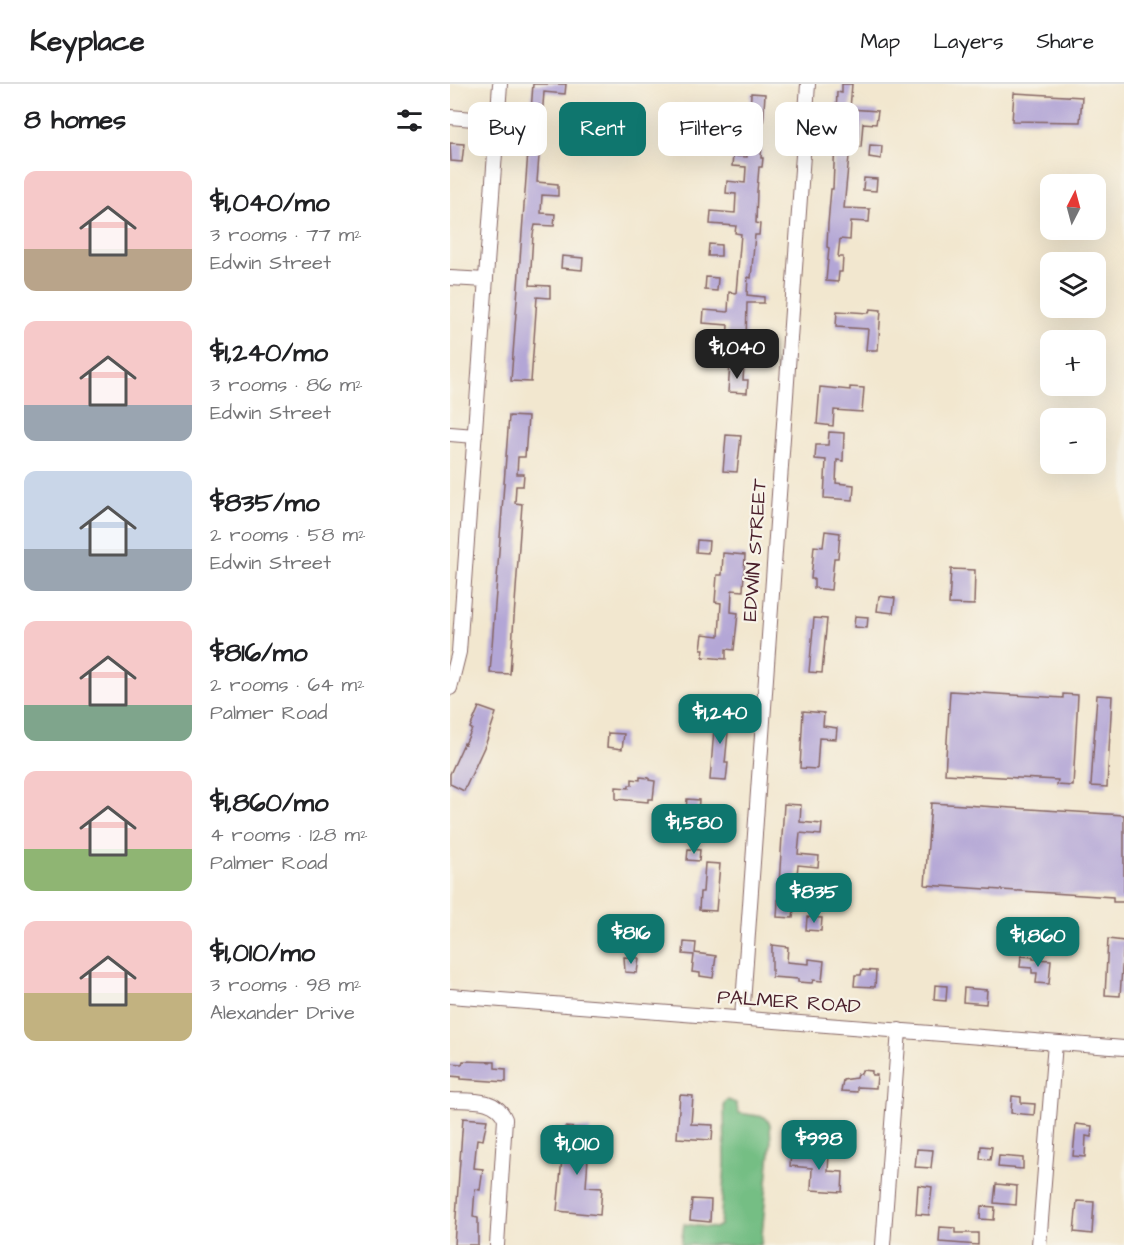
<!DOCTYPE html>
<html lang="en">
<head>
<meta charset="utf-8">
<style>
  :root { --surface:#fff; --page:#f6f6f6; --text:#202124; --muted:#757577; --line:#e0e0e0; --accent:#0f766e }
  body { margin:0; font-family:"Architects Daughter",sans-serif; background:var(--page); color:var(--text); height:100vh; display:flex; flex-direction:column; font-size:22px; white-space:nowrap }
  * { box-sizing:border-box; margin:0 }
  p { font-size:20px; color:var(--muted) }
  .icon { flex:none; width:33px; height:33px; fill:none; stroke:currentColor; stroke-width:2; stroke-linecap:round; stroke-linejoin:round }
  .map { position:relative; flex:1; overflow:hidden }
  .details { display:flex; flex-direction:column; background:var(--surface); width:450px }
  .details>* { flex:none }
  .hud { position:absolute; left:18px; top:18px; width:566px; height:54px; display:flex; gap:12px }
  .needle { width:39px; rotate:6deg }
  .tools { position:absolute; left:590px; top:90px; display:grid; gap:12px }
  .tools a { display:grid; place-items:center; width:66px; height:66px; border-radius:12px; background:var(--surface); box-shadow:0 6px 24px #0002; font-size:30px }
  .price { position:absolute; translate:-50% -51px; padding:0 14px; border-radius:12px; background:var(--accent); color:#fff; font-size:20px; line-height:39px; filter:drop-shadow(0 2px 3px #0008) }
  .price::after { content:''; position:absolute; left:50%; top:36px; width:18px; height:14px; margin-left:-9px; background:inherit; clip-path:polygon(0 0,100% 0,50% 100%) }
  .price.selected { background:#222; color:#fff }
  ul { padding:0; list-style:none }
  li { display:flex; align-items:center; gap:18px; height:150px; padding:0 24px }
  li span { display:grid; place-items:center; flex:none; width:168px; height:120px; border-radius:12px; color:#555 }
  li>.icon { margin-inline-start:auto }
  span .icon { width:72px; height:72px; fill:#fffc; stroke-width:1 }
  li b { font-size:26px }
  h2 { display:flex; justify-content:space-between; align-items:center; height:72px; padding:0 24px; font-size:26px }
  .chip { padding:0 21px; border-radius:12px; background:var(--surface); box-shadow:0 6px 24px #0002; font-size:21px; line-height:54px }
  .chip.selected { background:var(--accent); color:#fff }
  header { display:flex; align-items:center; gap:36px; box-sizing:border-box; height:84px; padding:0 30px; background:var(--surface); border-bottom:2px solid var(--line) }
  header strong { font-size:28px }
  nav { display:flex; gap:33px; margin-inline-start:auto; font-size:21px }
  main { display:flex; flex:1; min-height:0 }
  .map>svg:first-child { display:block }
  .forest { fill:#74be84; stroke:#5f6e58; stroke-width:1.5 }
  .building { fill:#b3a6d6 }
  .lines { fill:none; stroke-linecap:round; stroke-linejoin:round }
  .minor-casing { stroke:#856564; stroke-width:16 }
  .minor { stroke:#fff; stroke-width:14 }
  .labels { text-anchor:middle; dominant-baseline:central; stroke-width:4.5; stroke-linejoin:round; paint-order:stroke }
  .street-label { font-size:20px; fill:#4a1f2b; stroke:#f7f3e8 }
</style>
</head>
<body>
<header>
<strong>Keyplace</strong>
<nav><a>Map</a><a>Layers</a><a>Share</a></nav>
</header>
<main>
<section class="details">
<h2>8 homes<svg class="icon" aria-label="filters" viewBox="0 0 24 24"><path d="M4 7h16M4 17h16"/><circle cx="9" cy="7" r="2"/><circle cx="15" cy="17" r="2"/></svg></h2>
<ul>
<li><span style="background:linear-gradient(#f6c9c9 65%,#b9a48a 0)"><svg class="icon" aria-label="home" viewBox="0 0 24 24"><path d="M3 11l9-7 9 7M6 9v11h12V9"/></svg></span><div><b>$1,040/mo</b><p>3 rooms · 77 m²</p><p>Edwin Street</p></div></li>
<li><span style="background:linear-gradient(#f6c9c9 70%,#9aa5b1 0)"><svg class="icon" aria-label="home" viewBox="0 0 24 24"><path d="M3 11l9-7 9 7M6 9v11h12V9"/></svg></span><div><b>$1,240/mo</b><p>3 rooms · 86 m²</p><p>Edwin Street</p></div></li>
<li><span style="background:linear-gradient(#c9d6e8 65%,#9aa5b1 0)"><svg class="icon" aria-label="home" viewBox="0 0 24 24"><path d="M3 11l9-7 9 7M6 9v11h12V9"/></svg></span><div><b>$835/mo</b><p>2 rooms · 58 m²</p><p>Edwin Street</p></div></li>
<li><span style="background:linear-gradient(#f6c9c9 70%,#7fa58c 0)"><svg class="icon" aria-label="home" viewBox="0 0 24 24"><path d="M3 11l9-7 9 7M6 9v11h12V9"/></svg></span><div><b>$816/mo</b><p>2 rooms · 64 m²</p><p>Palmer Road</p></div></li>
<li><span style="background:linear-gradient(#f6c9c9 65%,#8fb573 0)"><svg class="icon" aria-label="home" viewBox="0 0 24 24"><path d="M3 11l9-7 9 7M6 9v11h12V9"/></svg></span><div><b>$1,860/mo</b><p>4 rooms · 128 m²</p><p>Palmer Road</p></div></li>
<li><span style="background:linear-gradient(#f6c9c9 60%,#c2b280 0)"><svg class="icon" aria-label="home" viewBox="0 0 24 24"><path d="M3 11l9-7 9 7M6 9v11h12V9"/></svg></span><div><b>$1,010/mo</b><p>3 rooms · 98 m²</p><p>Alexander Drive</p></div></li>
</ul>
</section>
<div class="map">
<svg width="674" height="1161" viewBox="0 0 674 1161">
  <rect width="100%" height="100%" fill="#f7f3e8"/>
  <filter id="ink" filterUnits="userSpaceOnUse"><feTurbulence type="fractalNoise" baseFrequency=".0167" numOctaves="2"/><feDisplacementMap in="SourceGraphic" scale="12" xChannelSelector="R" yChannelSelector="G"/><feConvolveMatrix kernelMatrix="1 2 1 2 8 2 1 2 1" color-interpolation-filters="sRGB"/></filter>
  <filter id="wash" filterUnits="userSpaceOnUse"><feTurbulence type="fractalNoise" baseFrequency=".008" numOctaves="4" result="noise"/><feDisplacementMap in="SourceGraphic" scale="24" xChannelSelector="R" yChannelSelector="G"/><feGaussianBlur stdDeviation="1.35" result="paint"/><feColorMatrix in="noise" values="0 0 0 0 0 0 0 0 0 0 0 0 0 0 0 0 0 1.4 0 .05"/><feComposite in="paint" operator="in"/></filter>
  <g filter="url(#wash)">
    <rect width="100%" height="100%" fill="#f2e7cf"/>
    <path class="forest" d="M 278,1016 L 286,1019 L 289,1029 L 315,1033 L 320,1040 L 321,1058 L 311,1161 L 231,1161 L 234,1140 L 265,1144 L 270,1141 L 275,1080 L 274,1019 Z"/>
    <g id="blocks">
      <path class="building" d="M 83,0 L 116,0 L 115,10 L 94,8 L 87,98 L 108,100 L 108,112 L 92,111 L 91,129 L 105,130 L 104,142 L 85,141 L 83,150 L 80,201 L 100,202 L 100,214 L 87,213 L 81,298 L 61,297 Z
        M 392,0 L 402,0 L 400,25 L 428,27 L 426,40 L 413,39 L 411,63 L 400,62 L 394,124 L 420,125 L 419,138 L 401,137 L 400,156 L 390,155 L 388,173 L 393,173 L 392,188 L 389,188 L 388,198 L 376,197 L 379,164 L 377,163 L 378,140 L 381,105 L 383,105 L 387,8 L 392,9 Z
        M 301,9 L 315,10 L 311,74 L 313,74 L 312,83 L 309,83 L 307,107 L 306,139 L 310,140 L 309,151 L 305,151 L 301,194 L 298,193 L 297,211 L 314,213 L 314,219 L 297,219 L 296,258 L 277,256 L 278,241 L 253,239 L 254,226 L 278,228 L 279,208 L 286,209 L 291,150 L 285,149 L 286,142 L 260,140 L 261,127 L 285,129 L 286,110 L 276,109 L 277,97 L 295,99 L 296,83 L 282,82 L 283,72 L 297,73 L 299,54 L 290,54 L 291,43 L 278,42 L 279,30 L 300,33 Z
        M 564,9 L 632,13 L 630,38 L 562,37 Z
        M 0,59 L 14,60 L 12,78 L 1,77 Z
        M 420,61 L 432,62 L 431,75 L 419,73 Z
        M 414,94 L 427,95 L 426,107 L 413,106 Z
        M 259,160 L 271,161 L 271,172 L 258,172 Z
        M 112,172 L 133,174 L 132,186 L 111,184 Z
        M 256,193 L 268,194 L 267,207 L 255,206 Z
        M 420,225 L 431,226 L 428,266 L 416,266 L 418,245 L 386,243 L 387,227 L 419,229 Z
        M 280,280 L 294,281 L 293,296 L 298,296 L 297,309 L 278,308 Z
        M 370,303 L 400,306 L 400,303 L 414,304 L 412,328 L 384,326 L 383,342 L 367,340 Z
        M 59,332 L 78,333 L 75,373 L 68,373 L 67,390 L 74,390 L 73,402 L 66,402 L 65,419 L 72,420 L 60,590 L 40,589 Z
        M 379,348 L 394,349 L 393,377 L 387,376 L 386,399 L 404,401 L 403,416 L 374,414 L 376,376 L 365,375 L 366,361 L 378,361 Z
        M 276,351 L 291,352 L 287,388 L 273,387 Z
        M 375,447 L 390,449 L 388,474 L 384,474 L 381,506 L 364,504 L 364,495 L 361,495 L 364,462 L 373,463 Z
        M 247,456 L 259,457 L 258,469 L 246,468 Z
        M 273,469 L 295,471 L 293,507 L 282,506 L 281,528 L 288,529 L 284,566 L 276,565 L 276,575 L 253,573 L 254,565 L 251,565 L 253,550 L 269,552 L 271,519 L 265,518 L 267,491 L 272,491 Z
        M 501,485 L 525,486 L 524,521 L 499,520 Z
        M 429,512 L 445,514 L 443,529 L 427,527 Z
        M 405,532 L 418,533 L 417,544 L 404,543 Z
        M 364,534 L 377,535 L 372,589 L 359,588 Z
        M 500,607 L 613,614 L 613,610 L 628,611 L 623,702 L 607,701 L 608,696 L 495,690 Z
        M 647,611 L 662,612 L 657,703 L 641,702 Z
        M 29,623 L 46,629 L 36,659 L 14,707 L 0,700 L 0,690 L 14,659 L 15,660 L 22,645 L 20,644 Z
        M 263,626 L 280,628 L 275,679 L 278,679 L 276,697 L 260,696 L 264,645 L 262,645 Z
        M 353,627 L 374,629 L 373,642 L 387,644 L 386,655 L 369,654 L 367,685 L 350,684 Z
        M 158,649 L 174,650 L 172,665 L 157,663 Z
        M 190,693 L 199,694 L 199,696 L 205,697 L 203,715 L 198,715 L 198,718 L 166,715 L 166,703 L 179,704 L 179,701 L 182,701 L 182,695 L 190,696 Z
        M 237,715 L 249,716 L 248,727 L 236,726 Z
        M 481,719 L 674,731 L 674,818 L 663,818 L 663,813 L 475,801 Z
        M 334,720 L 351,721 L 350,738 L 372,740 L 371,751 L 350,749 L 348,770 L 369,772 L 368,783 L 348,781 L 346,800 L 368,801 L 367,815 L 345,813 L 343,834 L 327,833 Z
        M 257,728 L 274,730 L 273,748 L 256,747 Z
        M 238,765 L 250,766 L 249,777 L 237,776 Z
        M 255,779 L 270,780 L 266,827 L 249,826 L 250,808 L 253,808 Z
        M 357,833 L 372,834 L 371,847 L 356,846 Z
        M 658,855 L 674,857 L 670,912 L 655,911 Z
        M 234,858 L 246,859 L 245,869 L 266,872 L 263,894 L 250,892 L 250,889 L 242,888 L 244,871 L 233,870 Z
        M 322,861 L 338,863 L 337,878 L 359,880 L 359,875 L 374,877 L 372,897 L 363,896 L 362,899 L 348,898 L 348,895 L 322,893 Z
        M 571,872 L 583,873 L 583,875 L 601,876 L 599,900 L 586,899 L 587,889 L 582,889 L 582,884 L 570,883 Z
        M 174,873 L 189,874 L 187,889 L 175,888 Z
        M 412,886 L 426,887 L 425,903 L 404,902 L 405,891 L 411,891 Z
        M 485,901 L 497,902 L 496,917 L 484,916 Z
        M 514,904 L 537,906 L 536,920 L 513,918 Z
        M 13,977 L 45,978 L 45,984 L 56,985 L 56,998 L 11,995 L 11,993 L 0,992 L 0,979 L 12,980 Z
        M 412,986 L 422,987 L 422,991 L 427,991 L 426,1004 L 407,1003 L 407,1008 L 391,1007 L 393,996 L 406,994 L 407,990 L 411,990 Z
        M 230,1011 L 243,1012 L 241,1040 L 263,1041 L 262,1056 L 227,1054 Z
        M 562,1012 L 571,1013 L 571,1019 L 585,1020 L 584,1031 L 561,1029 Z
        M 13,1034 L 37,1036 L 33,1056 L 27,1055 L 24,1084 L 33,1085 L 30,1106 L 25,1105 L 23,1133 L 28,1134 L 28,1161 L 4,1161 Z
        M 626,1040 L 642,1042 L 641,1053 L 636,1052 L 635,1073 L 623,1072 Z
        M 115,1043 L 140,1045 L 136,1103 L 152,1104 L 150,1131 L 107,1127 Z
        M 531,1062 L 542,1063 L 540,1076 L 530,1075 Z
        M 467,1065 L 483,1066 L 481,1084 L 465,1083 Z
        M 341,1067 L 375,1069 L 375,1071 L 379,1071 L 378,1087 L 393,1088 L 392,1108 L 361,1106 L 362,1084 L 340,1082 Z
        M 549,1072 L 573,1074 L 573,1085 L 548,1083 Z
        M 546,1100 L 567,1102 L 566,1121 L 544,1119 Z
        M 468,1101 L 482,1103 L 479,1131 L 466,1130 Z
        M 242,1115 L 261,1116 L 260,1138 L 240,1136 Z
        M 627,1117 L 644,1118 L 642,1150 L 624,1148 Z
        M 531,1122 L 545,1123 L 544,1136 L 530,1135 Z
        M 490,1143 L 505,1144 L 505,1149 L 528,1149 L 528,1161 L 489,1158 Z"/>
    </g>
  </g>
  <g filter="url(#ink)">
    <use href="#blocks" fill-opacity="0" stroke="#856564" stroke-width="1.5"/>
    <g class="lines">
      <g class="minor-casing">
        <path id="minor" d="M 0,33 L 47,37
          M 0,194 L 36,196
          M 0,350 L 25,352
          M 0,604 L 9,568 L 13,512 L 50,0
          M 0,912 L 674,964
          M 292,934 L 358,0
          M 0,1016 C 20,1017 46,1013 55,1035 L 47,1161
          M 433,1161 L 449,946
          M 589,1161 L 605,959"/>
      </g>
      <use href="#minor" class="minor"/>
    </g>
  </g>
  <g class="labels">
    <g class="street-label">
      <text transform="translate(305 466) rotate(-86)">EDWIN STREET</text>
      <text transform="translate(339 918) rotate(4)">PALMER ROAD</text>
    </g>
  </g>
</svg>
<div class="tools">
<a><svg class="needle" viewBox="-14 -14 28 28"><path d="M0-13l5 13h-10z" fill="#e53935"/><path d="M0 13l5-13h-10z" fill="#757577"/></svg></a>
<a><svg class="icon" aria-label="layers" viewBox="0 0 24 24"><path d="M12 4l9 5-9 5-9-5zM3 14l9 5 9-5"/></svg></a>
<a>+</a>
<a>−</a>
</div>
<b class="price selected" style="left:287px;top:296px">$1,040</b>
<b class="price" style="left:270px;top:661px">$1,240</b>
<b class="price" style="left:244px;top:771px">$1,580</b>
<b class="price" style="left:364px;top:840px">$835</b>
<b class="price" style="left:181px;top:881px">$816</b>
<b class="price" style="left:588px;top:884px">$1,860</b>
<b class="price" style="left:369px;top:1087px">$998</b>
<b class="price" style="left:127px;top:1092px">$1,010</b>
<div class="hud">
<a class="chip">Buy</a>
<a class="chip selected">Rent</a>
<a class="chip">Filters</a>
<a class="chip">New</a>
</div>
</div>
</main>
</body>
</html>
